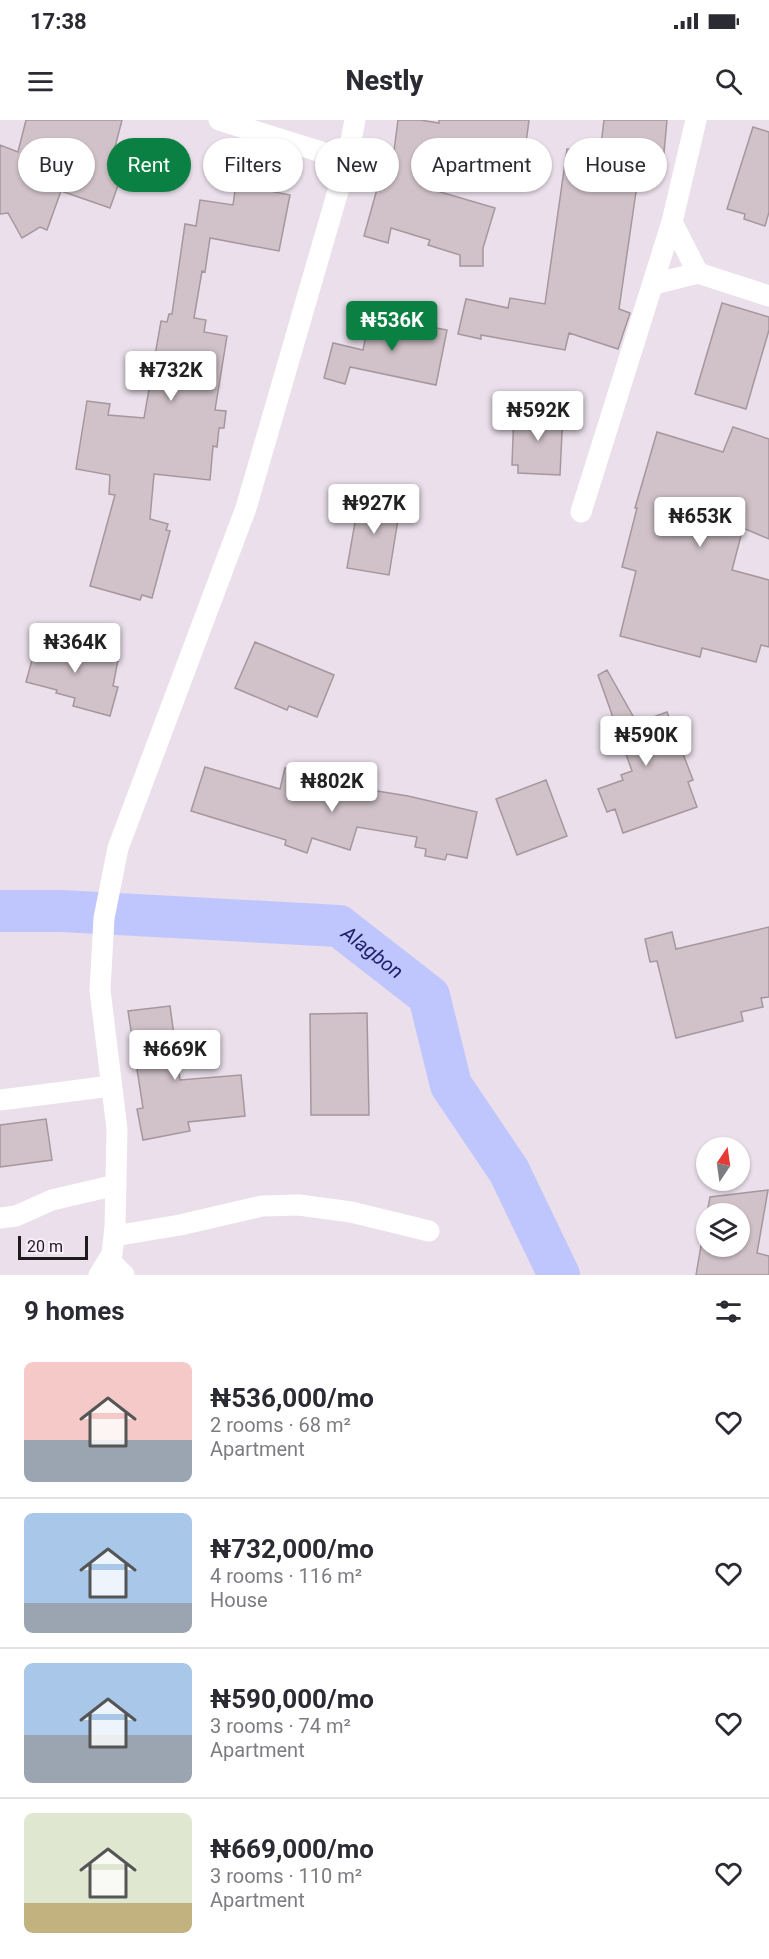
<!DOCTYPE html>
<html lang="en">
<head>
<meta charset="utf-8">
<style>
  :root { --surface:#fff; --page:#f2f2f3; --text:#2b2b33; --muted:#7c7c81; --line:#e1e1e2; --accent:#0b8043 }
  body { margin:0; font-family:Roboto,sans-serif; background:var(--page); color:var(--text); height:100vh; display:flex; flex-direction:column; font-size:22px; white-space:nowrap }
  * { box-sizing:border-box; margin:0 }
  p { font-size:20px; color:var(--muted) }
  .icon { flex:none; width:33px; height:33px; fill:none; stroke:currentColor; stroke-width:2; stroke-linecap:round; stroke-linejoin:round }
  .map { position:relative; height:1155px; overflow:hidden }
  .panel { display:flex; flex-direction:column; background:var(--surface); flex:1 }
  .panel>* { flex:none }
  .top-card { position:absolute; left:18px; top:18px; width:734px; height:54px; display:flex; gap:12px }
  .needle { width:39px; rotate:13deg }
  .controls { position:absolute; left:696px; top:1017px; display:grid; gap:12px }
  .controls a { display:grid; place-items:center; width:54px; height:54px; border-radius:50%; background:var(--surface); box-shadow:0 2px 4px #0004; font-size:30px }
  .scale { position:absolute; left:18px; bottom:15px; width:70px; box-sizing:border-box; padding-left:6px; border:3px solid #1e1a1e; border-top:0; font-size:16px; line-height:21px; white-space:nowrap; color:#1e1a1e; -webkit-text-stroke:4px #f7ecf8; paint-order:stroke }
  .price { position:absolute; translate:-50% -51px; padding:0 14px; border-radius:6px; background:#fff; color:#222; font-size:20px; line-height:39px; filter:drop-shadow(0 2px 3px #0008) }
  .price::after { content:''; position:absolute; left:50%; top:36px; width:18px; height:14px; margin-left:-9px; background:inherit; clip-path:polygon(0 0,100% 0,50% 100%) }
  .price.selected { background:var(--accent); color:#fff }
  ul { padding:0; list-style:none }
  li { display:flex; align-items:center; gap:18px; height:150px; padding:0 24px }
  li+li { border-top:2px solid var(--line) }
  li span { display:grid; place-items:center; flex:none; width:168px; height:120px; border-radius:9px; color:#555 }
  li>.icon { margin-inline-start:auto }
  span .icon { width:72px; height:72px; fill:#fffc; stroke-width:1 }
  li b { font-size:26px }
  h2 { display:flex; justify-content:space-between; align-items:center; height:72px; padding:0 24px; font-size:26px }
  .chip { padding:0 21px; border-radius:27px; background:var(--surface); box-shadow:0 2px 4px #0004; font-size:21px; line-height:54px }
  .chip.selected { background:var(--accent); color:#fff }
  .status { display:flex; justify-content:space-between; align-items:center; height:42px; padding:0 30px; background:var(--surface); direction:ltr }
  .status svg { height:16px; fill:currentColor }
  header { display:flex; justify-content:space-between; align-items:center; height:78px; padding:0 24px; background:var(--surface); font-size:27px; font-weight:800 }
  .map>svg:first-child { display:block }
  .lines { fill:none; stroke-linecap:round; stroke-linejoin:round }
  .river { stroke:#bec6fd; stroke-width:42 }
  .building { fill:#d0c2c8; stroke:#a5979d; stroke-width:1.5 }
  .minor { stroke:#fff; stroke-width:21 }
  .labels { text-anchor:middle; dominant-baseline:central; stroke-width:4.5; stroke-linejoin:round; paint-order:stroke }
  .water-label { font-size:20px; font-style:italic; fill:#24216c; stroke:#f7ecf8 }
</style>
</head>
<body>
<div class="status"><b>17:38</b><svg viewBox="0 0 49 12"><path d="M0 12V9h3v3zM5 12V6h3v6zM10 12V3h3v9zM15 12V0h3v12zM26 1h20v11H26zM47 4h2v5h-2z"/></svg></div>
<header><svg class="icon" aria-label="menu" viewBox="0 0 24 24"><path d="M4 6h16M4 12h16M4 18h16"/></svg>Nestly<svg class="icon" aria-label="search" viewBox="0 0 24 24"><circle cx="10" cy="10" r="6"/><path d="M15 15l6 6"/></svg></header>
<div class="map">
<svg width="769" height="1155" viewBox="0 0 769 1155">
  <rect width="100%" height="100%" fill="#eadfea"/>
  <g class="lines">
    <path class="river" id="s1" d="M 0,791 L 62,791 L 339,806 L 429,876 L 451,965 L 509,1051 L 559,1155"/>
  </g>
  <path class="building" d="M 26,0 L 122,0 L 114,31 L 128,37 L 110,88 L 61,71 L 47,110 L 40,107 L 22,118 L 8,93 L 0,94 L 0,25 L 18,32 Z
    M 398,0 L 420,0 L 439,3 L 439,0 L 529,0 L 524,39 L 488,34 L 487,37 L 449,31 L 437,71 L 495,88 L 483,128 L 483,146 L 460,146 L 460,135 L 428,125 L 430,120 L 391,108 L 388,123 L 364,116 L 382,51 L 391,54 Z
    M 604,0 L 667,0 L 662,54 L 650,53 L 650,59 L 638,58 L 619,189 L 630,193 L 618,229 L 569,213 L 565,230 L 481,215 L 481,219 L 458,214 L 466,179 L 508,188 L 510,178 L 545,184 L 567,29 L 600,33 Z
    M 753,7 L 769,12 L 769,92 L 765,106 L 744,99 L 745,94 L 727,89 Z
    M 236,64 L 290,75 L 279,131 L 210,118 L 205,152 L 202,151 L 194,198 L 206,200 L 204,212 L 227,216 L 215,290 L 226,291 L 224,308 L 219,308 L 217,327 L 213,326 L 210,360 L 154,354 L 150,399 L 168,404 L 166,410 L 170,411 L 152,478 L 142,475 L 140,480 L 90,466 L 115,375 L 109,374 L 110,355 L 76,349 L 87,281 L 110,284 L 108,295 L 144,298 L 161,201 L 167,202 L 169,194 L 172,194 L 185,104 L 196,106 L 200,80 L 233,85 Z
    M 722,183 L 769,197 L 769,210 L 746,289 L 695,274 Z
    M 370,195 L 447,210 L 436,265 L 350,247 L 345,264 L 324,258 L 333,223 L 363,230 Z
    M 514,290 L 563,292 L 560,355 L 518,353 L 518,345 L 512,345 Z
    M 733,307 L 769,319 L 769,419 L 743,408 L 732,450 L 769,460 L 769,527 L 761,525 L 756,542 L 702,528 L 700,537 L 620,516 L 636,451 L 622,447 L 637,388 L 635,388 L 657,312 L 723,332 Z
    M 360,374 L 401,381 L 389,455 L 347,448 Z
    M 43,512 L 79,521 L 77,531 L 118,540 L 113,566 L 118,567 L 110,596 L 73,586 L 75,578 L 56,573 L 57,570 L 26,562 L 32,540 L 36,540 Z
    M 255,522 L 334,555 L 317,597 L 289,586 L 287,590 L 235,568 Z
    M 607,550 L 637,603 L 667,592 L 693,660 L 688,662 L 697,687 L 623,713 L 615,689 L 607,692 L 598,669 L 623,660 L 621,655 L 632,651 L 598,555 Z
    M 205,647 L 280,669 L 285,648 L 310,653 L 309,660 L 408,676 L 477,692 L 467,738 L 447,734 L 445,740 L 425,736 L 426,729 L 415,727 L 417,717 L 357,707 L 350,730 L 312,718 L 307,733 L 285,725 L 286,720 L 191,691 Z
    M 546,660 L 567,716 L 517,735 L 496,679 Z
    M 769,807 L 769,877 L 761,878 L 763,887 L 741,892 L 743,901 L 676,918 L 657,841 L 650,842 L 645,819 L 672,812 L 676,829 Z
    M 170,886 L 180,960 L 241,955 L 245,996 L 188,1002 L 190,1011 L 143,1020 L 137,989 L 143,988 L 128,891 Z
    M 367,893 L 369,995 L 311,995 L 310,894 Z
    M 46,999 L 52,1040 L 0,1047 L 0,1005 Z
    M 768,1070 L 757,1133 L 769,1136 L 769,1155 L 696,1155 L 706,1097 L 706,1126 L 740,1126 L 740,1094 L 707,1094 L 710,1077 Z"/>
  <g class="lines">
    <path class="minor" d="M 219,0 L 347,40
      M 672,102 L 698,153
      M 654,164 L 698,153 L 769,176
      M 581,392 L 672,102 L 696,0
      M 0,980 L 111,966
      M 0,1098 L 16,1096 L 52,1080 L 116,1065
      M 114,1116 L 180,1105 L 262,1086 L 299,1085 L 351,1092 L 429,1111
      M 109,1140 L 124,1155
      M 99,1155 L 112,1134 L 115,1107 L 117,1009 L 100,870 L 104,798 L 118,728 L 246,388 L 347,40 L 355,0"/>
  </g>
  <g class="labels">
    <g class="water-label">
      <text stroke="none"><textPath href="#s1" startOffset="382">Alagbon</textPath></text>
    </g>
  </g>
</svg>
<div class="controls">
<a><svg class="needle" viewBox="-14 -14 28 28"><path d="M0-13l5 13h-10z" fill="#e53935"/><path d="M0 13l5-13h-10z" fill="#7c7c81"/></svg></a>
<a><svg class="icon" aria-label="layers" viewBox="0 0 24 24"><path d="M12 4l9 5-9 5-9-5zM3 14l9 5 9-5"/></svg></a>
</div>
<div class="scale">20 m</div>
<b class="price selected" style="left:392px;top:232px">₦536K</b>
<b class="price" style="left:171px;top:282px">₦732K</b>
<b class="price" style="left:538px;top:322px">₦592K</b>
<b class="price" style="left:374px;top:415px">₦927K</b>
<b class="price" style="left:700px;top:428px">₦653K</b>
<b class="price" style="left:75px;top:554px">₦364K</b>
<b class="price" style="left:646px;top:647px">₦590K</b>
<b class="price" style="left:332px;top:693px">₦802K</b>
<b class="price" style="left:175px;top:961px">₦669K</b>
<div class="top-card">
<a class="chip">Buy</a>
<a class="chip selected">Rent</a>
<a class="chip">Filters</a>
<a class="chip">New</a>
<a class="chip">Apartment</a>
<a class="chip">House</a>
</div>
</div>
<section class="panel">
<h2>9 homes<svg class="icon" aria-label="filters" viewBox="0 0 24 24"><path d="M4 7h16M4 17h16"/><circle cx="9" cy="7" r="2"/><circle cx="15" cy="17" r="2"/></svg></h2>
<ul>
<li><span style="background:linear-gradient(#f6c9c9 65%,#9aa5b1 0)"><svg class="icon" aria-label="home" viewBox="0 0 24 24"><path d="M3 11l9-7 9 7M6 9v11h12V9"/></svg></span><div><b>₦536,000/mo</b><p>2 rooms · 68 m²</p><p>Apartment</p></div><svg class="icon" aria-label="heart" viewBox="0 0 24 24"><path d="M12 20l-8-8c-3-5 5-10 8-4 3-6 11-1 8 4z"/></svg></li>
<li><span style="background:linear-gradient(#a9c7e8 75%,#9aa5b1 0)"><svg class="icon" aria-label="home" viewBox="0 0 24 24"><path d="M3 11l9-7 9 7M6 9v11h12V9"/></svg></span><div><b>₦732,000/mo</b><p>4 rooms · 116 m²</p><p>House</p></div><svg class="icon" aria-label="heart" viewBox="0 0 24 24"><path d="M12 20l-8-8c-3-5 5-10 8-4 3-6 11-1 8 4z"/></svg></li>
<li><span style="background:linear-gradient(#a9c7e8 60%,#9aa5b1 0)"><svg class="icon" aria-label="home" viewBox="0 0 24 24"><path d="M3 11l9-7 9 7M6 9v11h12V9"/></svg></span><div><b>₦590,000/mo</b><p>3 rooms · 74 m²</p><p>Apartment</p></div><svg class="icon" aria-label="heart" viewBox="0 0 24 24"><path d="M12 20l-8-8c-3-5 5-10 8-4 3-6 11-1 8 4z"/></svg></li>
<li><span style="background:linear-gradient(#dfe7d0 75%,#c2b280 0)"><svg class="icon" aria-label="home" viewBox="0 0 24 24"><path d="M3 11l9-7 9 7M6 9v11h12V9"/></svg></span><div><b>₦669,000/mo</b><p>3 rooms · 110 m²</p><p>Apartment</p></div><svg class="icon" aria-label="heart" viewBox="0 0 24 24"><path d="M12 20l-8-8c-3-5 5-10 8-4 3-6 11-1 8 4z"/></svg></li>
</ul>
</section>
</body>
</html>
